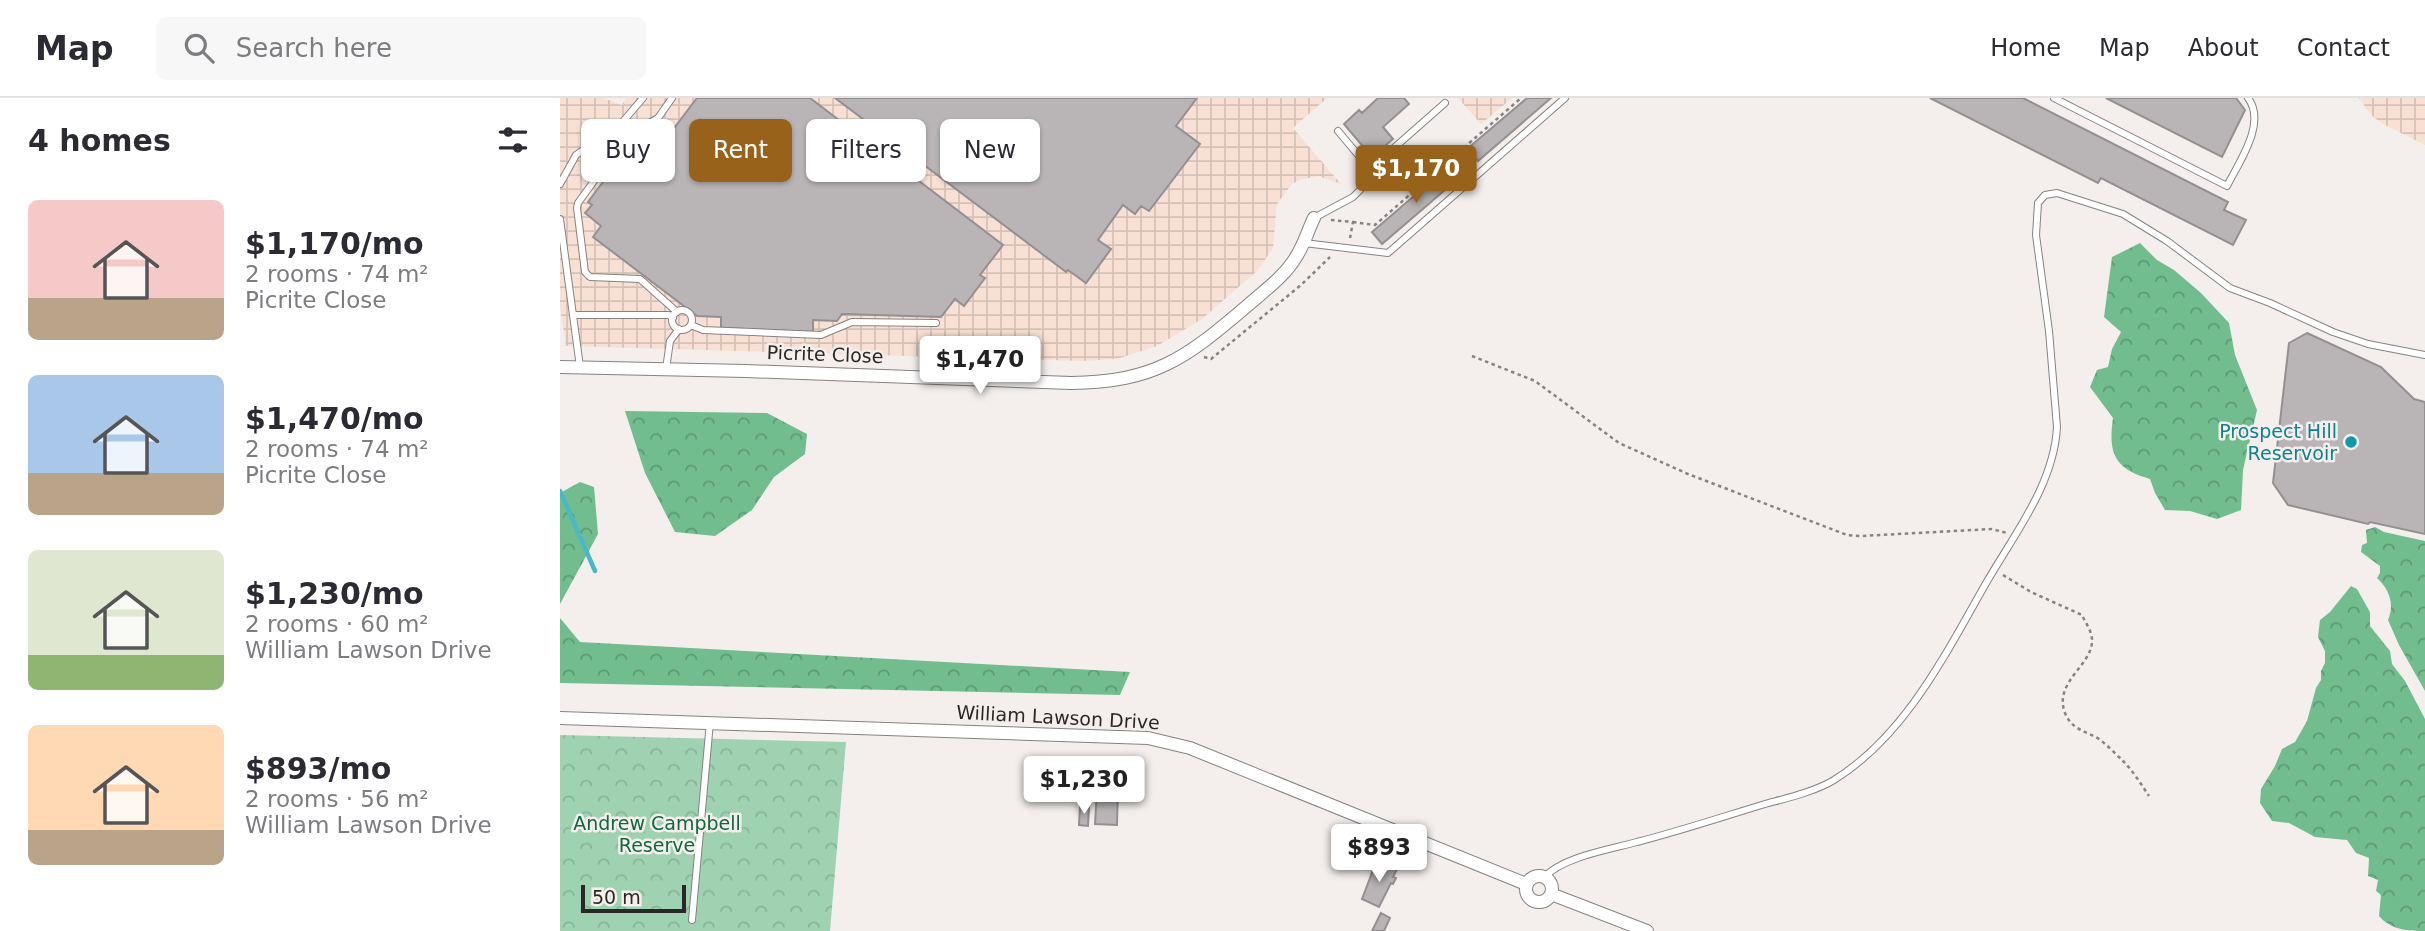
<!DOCTYPE html>
<html lang="en">
<head>
<meta charset="utf-8">
<style>
  :root { --surface:#fff; --page:#f7f7f7; --text:#2b2b33; --muted:#7c7c81; --line:#e1e1e2; --accent:#98621b }
  body { margin:0; font-family:"DejaVu Sans",sans-serif; background:var(--page); color:var(--text); height:100vh; display:flex; flex-direction:column; font-size:26px; white-space:nowrap }
  * { box-sizing:border-box; margin:0 }
  p { font-size:23px; color:var(--muted) }
  .icon { flex:none; width:38px; height:38px; fill:none; stroke:currentColor; stroke-width:2; stroke-linecap:round; stroke-linejoin:round }
  .map { position:relative; flex:1; overflow:hidden }
  .panel { display:flex; flex-direction:column; background:var(--surface); width:560px }
  .panel>* { flex:none }
  .hud { position:absolute; left:21px; top:21px; width:665px; height:63px; display:flex; gap:14px }
  .scale { position:absolute; left:21px; bottom:18px; width:105px; box-sizing:border-box; padding-left:7px; border:4px solid #2a2827; border-top:0; font-size:19px; line-height:24px; white-space:nowrap; color:#2a2827; -webkit-text-stroke:5px #f4efec; paint-order:stroke }
  .price { position:absolute; translate:-50% -60px; padding:0 16px; border-radius:7px; background:#fff; color:#222; font-size:23px; line-height:46px; filter:drop-shadow(0 2px 4px #0008) }
  .price::after { content:''; position:absolute; left:50%; top:42px; width:21px; height:16px; margin-left:-10px; background:inherit; clip-path:polygon(0 0,100% 0,50% 100%) }
  .price.current { background:var(--accent); color:#fff }
  ul { padding:0; list-style:none }
  li { display:flex; align-items:center; gap:21px; height:175px; padding:0 28px }
  li span { display:grid; place-items:center; flex:none; width:196px; height:140px; border-radius:10px; color:#555 }
  li>.icon { margin-inline-start:auto }
  span .icon { width:84px; height:84px; fill:#fffc; stroke-width:1 }
  li b { font-size:30px }
  h2 { display:flex; justify-content:space-between; align-items:center; height:84px; padding:0 28px; font-size:30px }
  .chip { padding:0 24px; border-radius:10px; background:var(--surface); box-shadow:0 2px 5px #0004; font-size:24px; line-height:63px }
  .chip.current { background:var(--accent); color:#fff }
  header { display:flex; align-items:center; gap:42px; box-sizing:border-box; height:98px; padding:0 35px; background:var(--surface); border-bottom:2px solid var(--line) }
  header strong { font-size:33px }
  nav { display:flex; gap:38px; margin-inline-start:auto; font-size:24px }
  .search { width:490px; height:63px; background:var(--page); display:flex; align-items:center; gap:18px; box-sizing:border-box; padding:0 24px; border-radius:10px; color:var(--muted); font-size:26px }
  main { display:flex; flex:1; min-height:0 }
  .map>svg:first-child { display:block }
  .industrial { fill:url(#industrial-grid) }
  .forest { fill:url(#forest-crowns) }
  .park { fill:url(#park-crowns) }
  .lines { fill:none; stroke-linecap:round; stroke-linejoin:round }
  .stream { stroke:#49b9c6; stroke-width:4.5 }
  .building { fill:#b9b4b6; stroke:#948f91; stroke-width:2 }
  .lane-casing { stroke:#878280; stroke-width:8 }
  .street-casing { stroke:#878280; stroke-width:14 }
  .path { stroke:#868381; stroke-width:2.5; stroke-dasharray:3.5 3.5; stroke-linecap:butt }
  .lane { stroke:#fff; stroke-width:6 }
  .street { stroke:#fff; stroke-width:12 }
  .culture-dot { fill:#0f9aa8; stroke:#f4efec; stroke-width:2.5 }
  .labels { text-anchor:middle; dominant-baseline:central; stroke-width:5; stroke-linejoin:round; paint-order:stroke }
  .street-label { font-size:19px; fill:#2a2827; stroke:#f4efec }
  .culture-label { font-size:19px; fill:#0d838f; stroke:#f4efec; text-anchor:end }
  .park-label { font-size:19px; fill:#0f693e; stroke:#f4efec }
</style>
</head>
<body>
<header>
<strong>Map</strong>
<div class="search"><svg class="icon" aria-label="search" viewBox="0 0 24 24"><circle cx="10" cy="10" r="6"/><path d="M15 15l6 6"/></svg>Search here</div>
<nav><a>Home</a><a>Map</a><a>About</a><a>Contact</a></nav>
</header>
<main>
<section class="panel">
<h2>4 homes<svg class="icon" aria-label="filters" viewBox="0 0 24 24"><path d="M4 7h16M4 17h16"/><circle cx="9" cy="7" r="2"/><circle cx="15" cy="17" r="2"/></svg></h2>
<ul>
<li><span style="background:linear-gradient(#f6c9c9 70%,#b9a48a 0)"><svg class="icon" aria-label="home" viewBox="0 0 24 24"><path d="M3 11l9-7 9 7M6 9v11h12V9"/></svg></span><div><b>$1,170/mo</b><p>2 rooms · 74 m²</p><p>Picrite Close</p></div></li>
<li><span style="background:linear-gradient(#a9c7e8 70%,#b9a48a 0)"><svg class="icon" aria-label="home" viewBox="0 0 24 24"><path d="M3 11l9-7 9 7M6 9v11h12V9"/></svg></span><div><b>$1,470/mo</b><p>2 rooms · 74 m²</p><p>Picrite Close</p></div></li>
<li><span style="background:linear-gradient(#dfe7d0 75%,#8fb573 0)"><svg class="icon" aria-label="home" viewBox="0 0 24 24"><path d="M3 11l9-7 9 7M6 9v11h12V9"/></svg></span><div><b>$1,230/mo</b><p>2 rooms · 60 m²</p><p>William Lawson Drive</p></div></li>
<li><span style="background:linear-gradient(#ffd9b3 75%,#b9a48a 0)"><svg class="icon" aria-label="home" viewBox="0 0 24 24"><path d="M3 11l9-7 9 7M6 9v11h12V9"/></svg></span><div><b>$893/mo</b><p>2 rooms · 56 m²</p><p>William Lawson Drive</p></div></li>
</ul>
</section>
<div class="map">
<svg width="1865" height="833" viewBox="0 0 1865 833">
  <defs>
    <pattern id="industrial-grid" width="8" height="8" patternUnits="userSpaceOnUse" patternTransform="scale(1.75)"><rect width="8" height="8" fill="#f8e1d4"/><path d="M0 4h8M4 0v8" fill="none" stroke="#d5c1b6"/></pattern>
    <pattern id="forest-crowns" width="20" height="18" patternUnits="userSpaceOnUse" patternTransform="scale(1.75)"><rect width="20" height="18" fill="#71bd8e"/><path d="M2 6a3 3 0 1 1 6 0M12 15a3 3 0 1 1 6 0" fill="none" stroke="#5d9a74"/></pattern>
    <pattern id="park-crowns" width="20" height="18" patternUnits="userSpaceOnUse" patternTransform="scale(1.75)"><rect width="20" height="18" fill="#9fd2b1"/><path d="M2 6a3 3 0 1 1 6 0M12 15a3 3 0 1 1 6 0" fill="none" stroke="#89b498"/></pattern>
  </defs>
  <rect width="100%" height="100%" fill="#f4efec"/>
  <path class="industrial" d="M 0,0 L 43,0 L 62,7 L 66,0 L 767,0 L 733,30 L 781,86 L 758,78 L 739,82 L 731,87 L 717,106 L 713,150 L 698,172 L 642,221 L 597,248 L 557,261 L 522,263 L 6,248 L 0,209 Z
    M 898,0 L 952,0 L 921,26 Z
    M 1799,0 L 1865,0 L 1865,47 L 1823,26 L 1812,18 Z"/>
  <path class="forest" d="M 1580,145 L 1597,162 L 1614,172 L 1641,195 L 1669,225 L 1675,257 L 1697,312 L 1683,372 L 1681,412 L 1657,421 L 1630,413 L 1605,412 L 1595,395 L 1590,381 C 1554,371 1548,355 1553,320 L 1530,289 L 1537,272 L 1548,269 L 1552,251 L 1561,234 L 1544,219 L 1552,159 Z
    M 65,313 L 207,315 L 247,336 L 245,356 L 214,379 L 192,412 L 155,438 L 115,434 L 85,375 Z
    M 20,384 L 34,389 L 38,436 L 0,506 L 0,395 Z
    M 1815,429 L 1824,434 L 1865,443 L 1865,593 L 1839,547 L 1828,522 C 1835,506 1829,491 1817,480 L 1820,475 L 1820,468 L 1801,454 L 1802,447 L 1807,445 L 1806,432 Z
    M 1791,488 L 1797,491 L 1810,514 L 1810,528 L 1830,553 L 1832,566 L 1845,583 L 1865,621 L 1865,833 C 1848,833 1831,832 1819,818 L 1821,797 L 1816,793 L 1818,782 L 1808,778 L 1809,760 L 1796,755 L 1787,742 L 1755,739 L 1729,725 L 1712,723 L 1700,705 L 1701,691 L 1715,668 L 1722,651 L 1735,644 L 1747,623 L 1756,590 L 1761,582 L 1761,573 L 1765,565 L 1765,553 L 1758,539 L 1760,522 L 1770,514 Z
    M 0,520 L 20,544 L 570,574 L 560,597 L 0,585 Z"/>
  <path class="park" d="M 0,637 L 286,644 L 270,833 L 0,833 Z"/>
  <g class="lines">
    <path class="stream" d="M 0,393 L 35,473"/>
  </g>
  <path class="building" d="M 137,0 L 250,0 L 443,147 L 420,177 L 425,180 L 404,208 L 395,201 L 381,219 L 282,216 L 277,223 L 253,222 L 253,234 L 161,230 L 161,219 L 137,218 L 33,139 L 41,128 L 25,115 L 32,107 L 28,104 L 69,49 L 74,53 L 86,37 L 90,34 L 93,36 L 98,30 L 108,38 Z
    M 275,0 L 637,0 L 616,28 L 640,46 L 589,113 L 581,108 L 575,116 L 563,107 L 538,142 L 551,151 L 526,185 L 508,172 L 506,174 Z
    M 818,0 L 844,0 L 849,6 L 823,29 L 833,41 L 812,59 L 784,26 L 799,12 L 802,15 Z
    M 967,0 L 991,0 L 918,63 L 907,51 Z
    M 1370,0 L 1463,0 L 1668,104 L 1664,112 L 1686,122 L 1673,147 L 1541,80 L 1538,85 Z
    M 1546,0 L 1676,0 L 1685,12 L 1662,59 Z
    M 889,68 L 899,80 L 822,146 L 812,134 Z
    M 1747,235 L 1821,269 L 1854,301 L 1865,304 L 1865,436 L 1810,424 L 1808,426 L 1728,407 L 1713,385 L 1729,245 Z
    M 537,689 L 558,690 L 557,727 L 535,726 Z
    M 520,708 L 529,709 L 528,728 L 519,727 Z
    M 825,766 L 837,771 L 833,779 L 836,780 L 833,786 L 831,785 L 819,809 L 802,801 L 815,767 L 823,770 Z
    M 821,815 L 830,820 L 824,833 L 812,833 Z"/>
  <g class="lines">
    <g class="lane-casing">
      <path id="lane" d="M 112,0 L 98,20 L 75,33 L 63,43 L 18,105 L 17,110 L 25,174 L 30,179 L 80,181 L 117,214
        M 1494,0 L 1667,88 C 1679,64 1707,25 1688,0
        M 778,33 L 810,71
        M 0,86 L 16,57 L 60,27 L 83,0
        M 754,120 L 793,99 L 810,82 L 810,71 L 885,5
        M 0,121 L 20,269
        M 744,145 L 828,155 L 1005,0
        M112 222a10 10 0 1 1 20 0a10 10 0 1 1-20 0Z
        M 13,217 L 109,217 L 113,220
        M 131,227 L 143,232 L 261,237 L 292,224 L 376,225
        M 106,271 L 110,243 L 119,231
        M 985,779 C 1002,759 1052,751 1077,744 C 1120,733 1162,719 1205,706 C 1227,700 1254,694 1274,682 C 1345,638 1385,557 1425,487 C 1453,438 1494,387 1497,329 L 1489,233 L 1476,137 L 1478,105 L 1485,97 L 1497,95 L 1563,116 L 1607,143 L 1670,190 L 1710,205 L 1773,234 L 1808,246 L 1865,257
        M 132,822 L 150,624"/>
    </g>
    <g class="street-casing">
      <path id="street" d="M 0,269 L 186,273 L 511,285 C 595,284 626,260 687,208 C 704,193 725,178 736,159 C 744,147 748,132 754,120
        M 0,620 L 588,640 L 630,650 L 966,786
        M966 791a13 13 0 1 1 26 0a13 13 0 1 1-26 0Z
        M 991,796 L 1087,833"/>
    </g>
    <path class="path" d="M 771,122 L 793,124 L 790,140
      M 793,124 L 815,127 L 961,0
      M 912,258 L 975,283 L 1059,345 L 1128,376 L 1287,437 L 1301,438 L 1432,431 L 1447,435
      M 644,259 L 651,261 L 741,187 L 770,159
      M 1443,477 L 1471,494 L 1522,517 C 1525,524 1532,533 1532,542 C 1533,567 1493,584 1505,615 C 1512,632 1526,633 1539,641 C 1547,647 1556,656 1563,663 C 1573,673 1581,686 1589,698"/>
    <use href="#lane" class="lane"/>
    <use href="#street" class="street"/>
  </g>
  <circle class="culture-dot" cx="1791" cy="344" r="7"/>
  <g class="labels">
    <g class="street-label">
      <text transform="translate(265 256) rotate(2)">Picrite Close</text>
      <text transform="translate(498 619) rotate(3)">William Lawson Drive</text>
    </g>
    <g class="culture-label">
      <text x="1777" y="333">Prospect Hill<tspan x="1777" dy="22">Reservoir</tspan></text>
    </g>
    <g class="park-label">
      <text x="97" y="725">Andrew Campbell<tspan x="97" dy="22">Reserve</tspan></text>
    </g>
  </g>
</svg>
<div class="scale">50 m</div>
<b class="price current" style="left:856px;top:107px">$1,170</b>
<b class="price" style="left:420px;top:298px">$1,470</b>
<b class="price" style="left:524px;top:718px">$1,230</b>
<b class="price" style="left:819px;top:786px">$893</b>
<div class="hud">
<a class="chip">Buy</a>
<a class="chip current">Rent</a>
<a class="chip">Filters</a>
<a class="chip">New</a>
</div>
</div>
</main>
</body>
</html>
